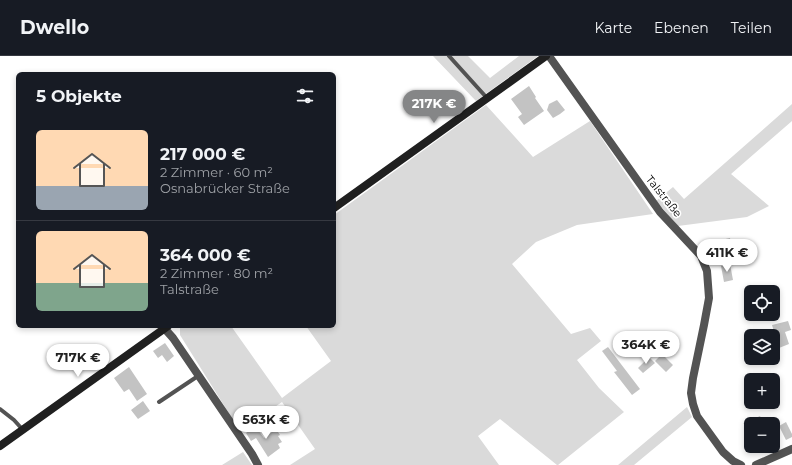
<!DOCTYPE html>
<html lang="de">
<head>
<meta charset="utf-8">
<style>
  :root { --surface:#171b24; --page:#242831; --text:#f1f3f6; --muted:#9ea1a6; --line:#363941; --accent:#858687 }
  body { margin:0; font-family:Montserrat,sans-serif; background:var(--page); color:var(--text); height:100vh; display:flex; flex-direction:column; font-size:15px; white-space:nowrap }
  * { box-sizing:border-box; margin:0 }
  p { font-size:13px; color:var(--muted) }
  .icon { flex:none; width:22px; height:22px; fill:none; stroke:currentColor; stroke-width:2; stroke-linecap:round; stroke-linejoin:round }
  .map { position:relative; flex:1; overflow:hidden }
  .panel { position:absolute; left:16px; top:16px; width:320px; height:256px; display:flex; flex-direction:column; background:var(--surface); border-radius:6px; box-shadow:0 2px 6px #0003 }
  .panel>* { flex:none }
  .fabs { position:absolute; left:744px; top:229px; display:grid; gap:8px }
  .fabs a { display:grid; place-items:center; width:36px; height:36px; border-radius:6px; background:var(--surface); box-shadow:0 2px 6px #0003; font-size:20px }
  .price { position:absolute; translate:-50% -34px; padding:0 9px; border-radius:14px; background:#fff; color:#222; font-size:13px; line-height:26px; filter:drop-shadow(0 1px 2px #0008) }
  .price::after { content:''; position:absolute; left:50%; top:24px; width:12px; height:9px; margin-left:-6px; background:inherit; clip-path:polygon(0 0,100% 0,50% 100%) }
  .price.active { background:var(--accent); color:#fff }
  ul { padding:0; list-style:none }
  li { display:flex; align-items:center; gap:12px; height:100px; padding:0 20px }
  li+li { border-top:1px solid var(--line) }
  li span { display:grid; place-items:center; flex:none; width:112px; height:80px; border-radius:6px; color:#555 }
  li>.icon { margin-inline-start:auto }
  span .icon { width:48px; height:48px; fill:#fffc; stroke-width:1 }
  li b { font-size:17px }
  h2 { display:flex; justify-content:space-between; align-items:center; height:48px; padding:0 20px; font-size:17px }
  header { display:flex; align-items:center; gap:24px; box-sizing:border-box; height:56px; padding:0 20px; background:var(--surface); border-bottom:1px solid var(--line) }
  header strong { font-size:19px }
  nav { display:flex; gap:22px; margin-inline-start:auto; font-size:14px }
  .map>svg:first-child { display:block }
  .green { fill:#dadada }
  .building { fill:#c3c3c3 }
  .lines { fill:none; stroke-linecap:round; stroke-linejoin:round }
  .lane { stroke:#535353; stroke-width:4 }
  .street { stroke:#535353; stroke-width:8 }
  .secondary { stroke:#202020; stroke-width:8 }
  .labels { text-anchor:middle; dominant-baseline:central; stroke-width:3.5; stroke-linejoin:round; paint-order:stroke }
  .street-label { font-size:11px; fill:#000; stroke:#fff }
</style>
</head>
<body>
<header>
<strong>Dwello</strong>
<nav><a>Karte</a><a>Ebenen</a><a>Teilen</a></nav>
</header>
<div class="map">
<svg width="792" height="409" viewBox="0 0 792 409">
  <rect width="100%" height="100%" fill="#fff"/>
  <path class="green" d="M 433,0 L 468,0 L 490,22 L 519,0 L 538,0 L 476,45 Z
    M 792,48 L 792,65 L 731,118 L 769,150 L 747,161 L 678,170 L 656,145 L 673,131 L 684,143 Z
    M 486,49 L 533,101 L 590,65 L 653,158 L 577,169 L 536,186 L 512,208 L 571,278 L 590,272 L 601,285 L 577,304 L 599,332 L 624,356 L 558,409 L 557,409 L 500,363 L 478,380 L 499,409 L 290,409 L 315,393 L 282,346 L 240,375 L 180,279 L 180,270 L 231,270 L 282,342 L 331,305 L 306,270 L 334,270 L 334,159 Z
    M 687,351 L 692,361 L 634,409 L 618,409 Z
    M 243,396 L 252,409 L 222,409 Z"/>
  <path class="building" d="M 529,30 L 536,41 L 535,42 L 544,55 L 524,69 L 518,61 L 522,58 L 511,43 Z
    M 557,44 L 565,54 L 560,58 L 553,62 L 547,54 L 549,48 Z
    M 730,182 L 731,186 L 742,184 L 745,204 L 725,207 L 721,184 Z
    M 730,208 L 733,224 L 724,226 L 721,210 Z
    M 788,265 L 791,274 L 785,276 L 789,288 L 779,292 L 772,269 Z
    M 165,287 L 174,300 L 167,306 L 162,299 L 158,302 L 153,295 Z
    M 608,291 L 640,333 L 632,339 L 614,316 L 617,315 L 602,295 Z
    M 662,298 L 673,309 L 666,316 L 655,305 Z
    M 649,301 L 655,307 L 643,317 L 638,312 Z
    M 129,311 L 147,338 L 137,345 L 129,333 L 124,336 L 114,322 Z
    M 143,345 L 150,355 L 138,363 L 131,354 Z
    M 760,360 L 764,368 L 743,368 Z
    M 786,366 L 792,378 L 792,381 L 786,384 L 779,370 Z
    M 255,370 L 264,382 L 276,373 L 280,379 L 278,380 L 282,386 L 278,388 L 280,392 L 268,401 L 256,382 L 251,385 L 246,377 Z"/>
  <g class="lines">
    <path class="lane" d="M 449,0 L 487,42
      M 159,346 L 198,320
      M 0,353 L 14,364 L 23,374"/>
    <path class="street" d="M 549,0 L 660,156 L 701,200 L 707,215 L 709,242 L 704,269 L 693,322 L 691,337 L 693,348 L 697,360 L 723,396 L 733,405 L 741,409
      M 165,273 L 173,282 L 252,398 L 258,409
      M 756,409 L 792,393"/>
    <path class="secondary" d="M 334,152 L 546,0
      M 0,390 L 168,270"/>
  </g>
  <g class="labels">
    <g class="street-label">
      <text transform="translate(664 140) rotate(51)">Talstraße</text>
    </g>
  </g>
</svg>
<div class="fabs">
<a><svg class="icon" aria-label="locate" viewBox="0 0 24 24"><circle cx="12" cy="12" r="6"/><path d="M12 2v4M12 18v4M2 12h4M18 12h4"/></svg></a>
<a><svg class="icon" aria-label="layers" viewBox="0 0 24 24"><path d="M12 4l9 5-9 5-9-5zM3 14l9 5 9-5"/></svg></a>
<a>+</a>
<a>−</a>
</div>
<b class="price active" style="left:434px;top:68px">217K €</b>
<b class="price" style="left:727px;top:217px">411K €</b>
<b class="price" style="left:646px;top:309px">364K €</b>
<b class="price" style="left:78px;top:322px">717K €</b>
<b class="price" style="left:266px;top:384px">563K €</b>
<section class="panel">
<h2>5 Objekte<svg class="icon" aria-label="filters" viewBox="0 0 24 24"><path d="M4 7h16M4 17h16"/><circle cx="9" cy="7" r="2"/><circle cx="15" cy="17" r="2"/></svg></h2>
<ul>
<li><span style="background:linear-gradient(#ffd9b3 70%,#9aa5b1 0)"><svg class="icon" aria-label="home" viewBox="0 0 24 24"><path d="M3 11l9-7 9 7M6 9v11h12V9"/></svg></span><div><b>217 000 €</b><p>2 Zimmer · 60 m²</p><p>Osnabrücker Straße</p></div></li>
<li><span style="background:linear-gradient(#ffd9b3 65%,#7fa58c 0)"><svg class="icon" aria-label="home" viewBox="0 0 24 24"><path d="M3 11l9-7 9 7M6 9v11h12V9"/></svg></span><div><b>364 000 €</b><p>2 Zimmer · 80 m²</p><p>Talstraße</p></div></li>
</ul>
</section>
</div>
</body>
</html>
